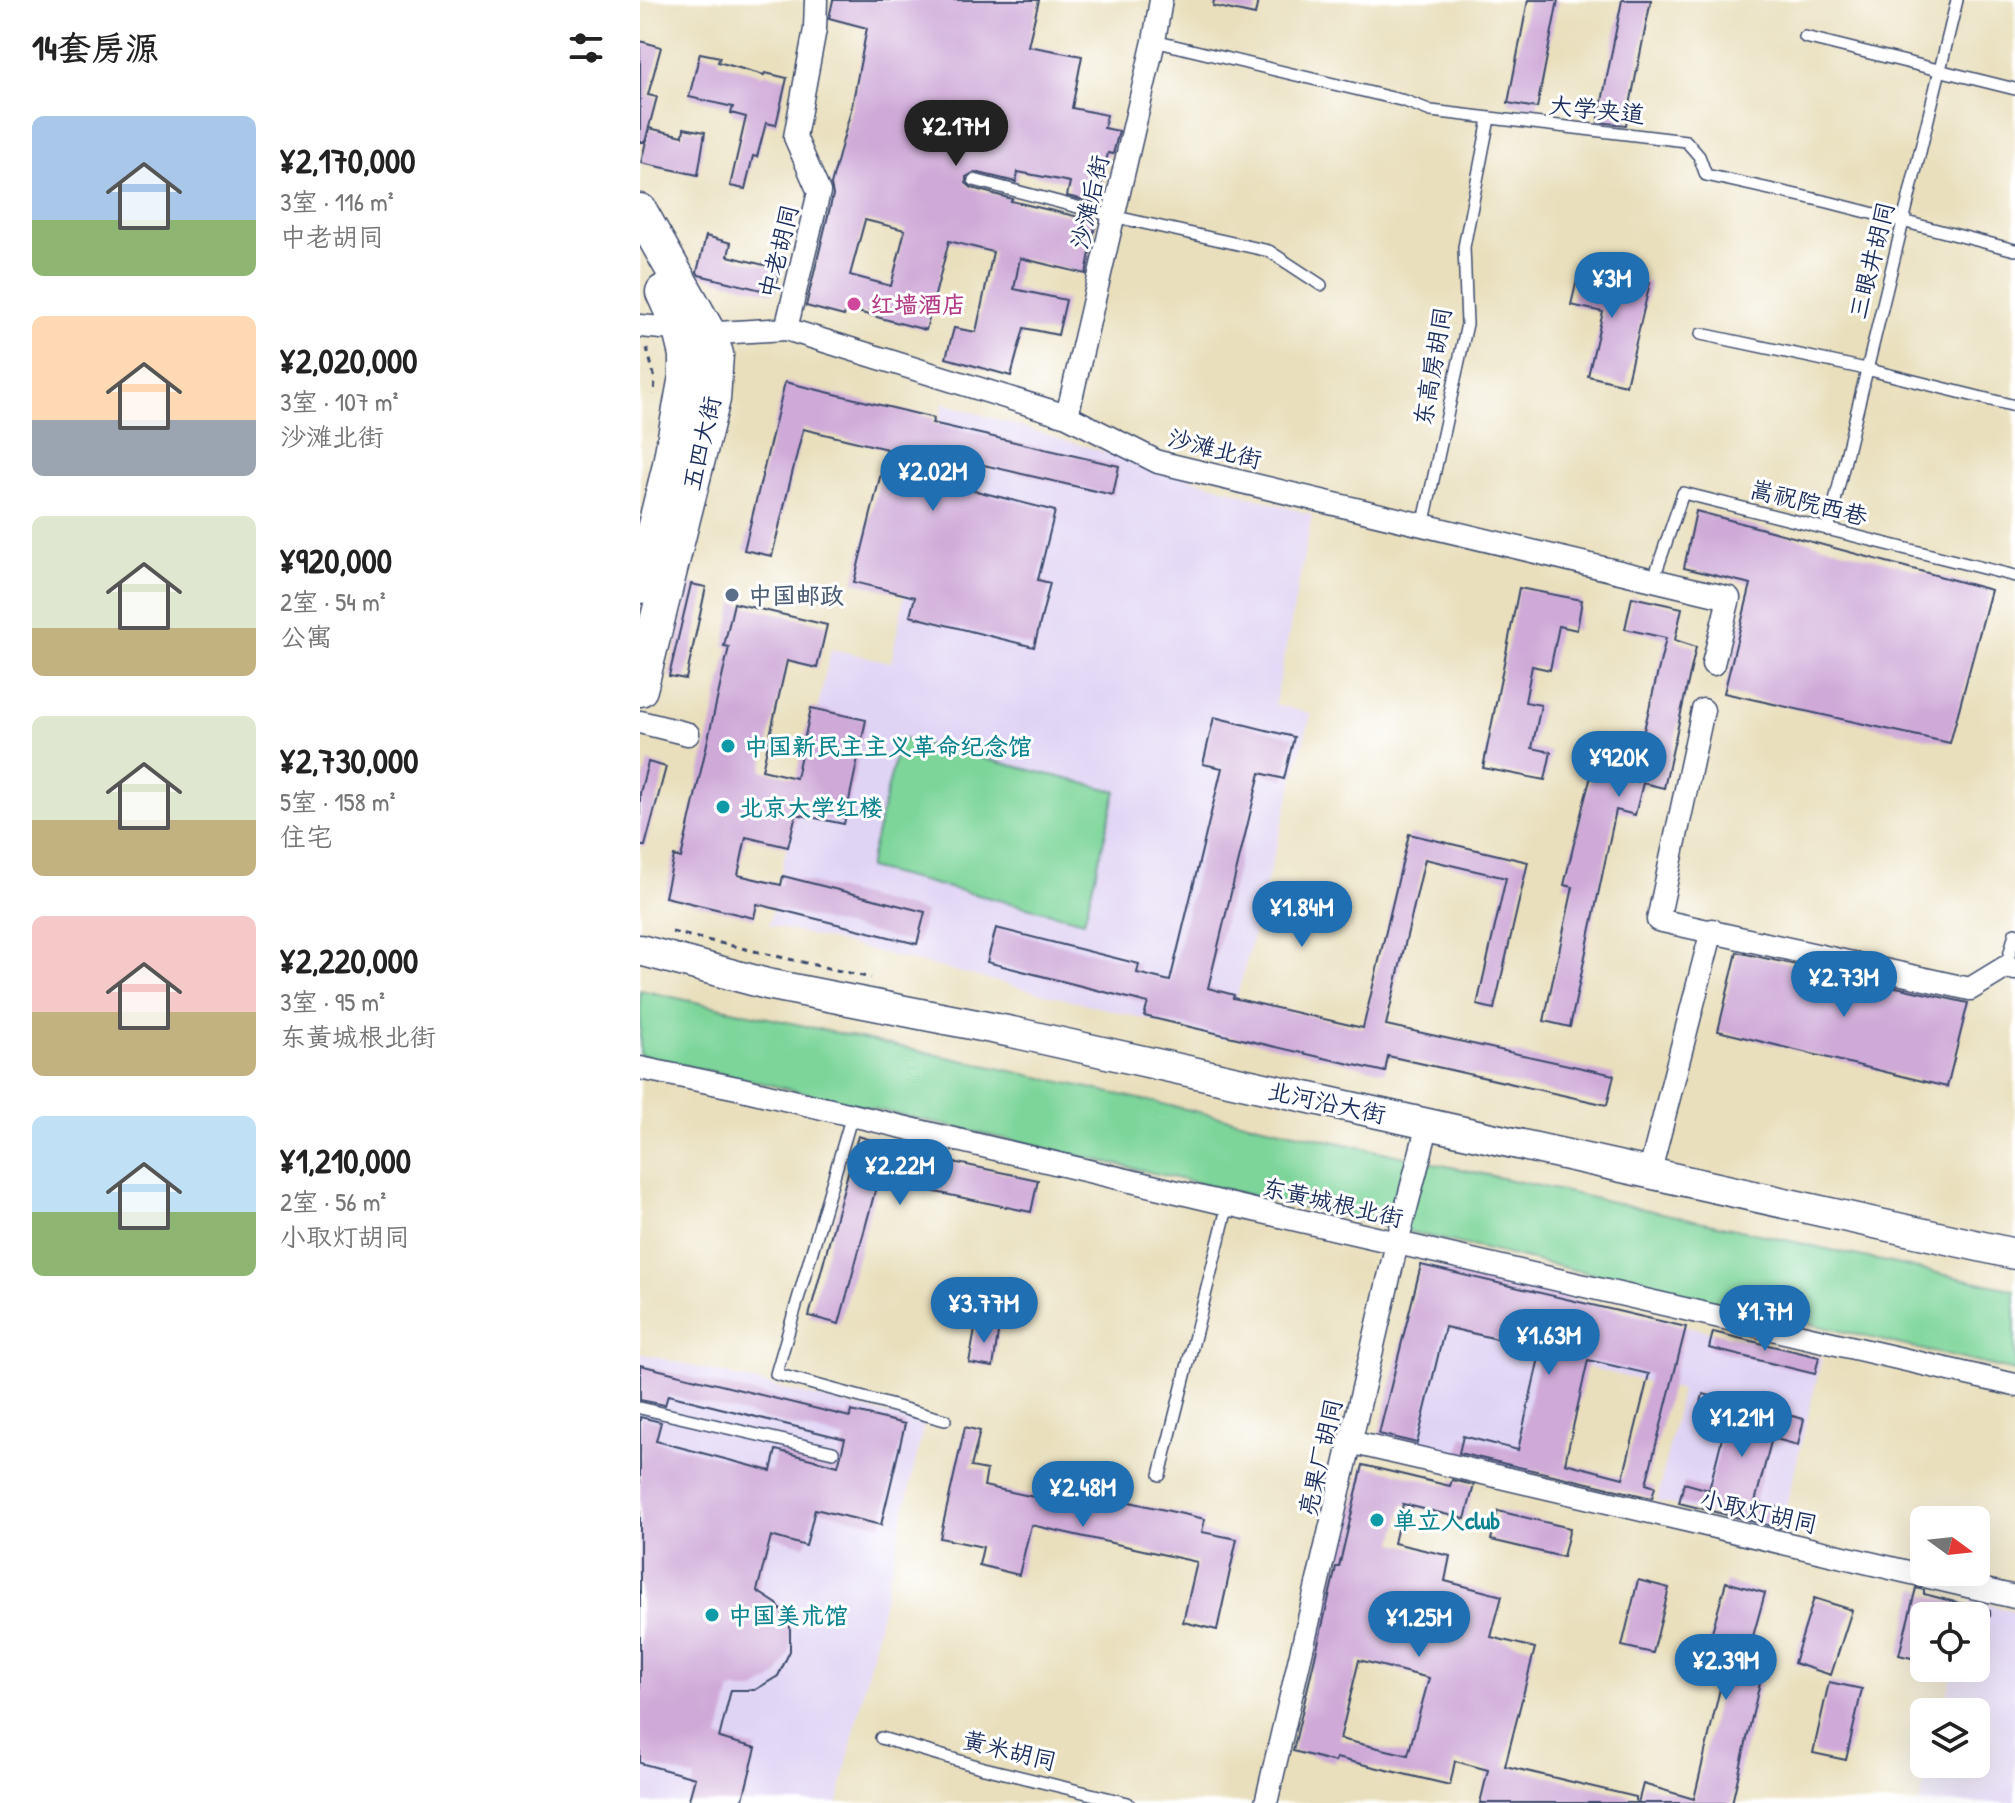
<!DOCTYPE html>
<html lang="zh">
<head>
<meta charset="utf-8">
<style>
  :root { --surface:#fff; --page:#f6f6f6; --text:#222; --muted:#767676; --accent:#1f6fb2 }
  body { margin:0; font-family:"Patrick Hand","LXGW WenKai TC",sans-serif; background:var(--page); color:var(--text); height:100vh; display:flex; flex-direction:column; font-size:30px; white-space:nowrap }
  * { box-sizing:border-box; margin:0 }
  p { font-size:26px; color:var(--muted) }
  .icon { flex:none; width:44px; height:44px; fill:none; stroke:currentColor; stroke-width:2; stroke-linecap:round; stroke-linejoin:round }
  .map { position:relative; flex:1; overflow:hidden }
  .side { display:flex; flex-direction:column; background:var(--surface); width:640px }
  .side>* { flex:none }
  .needle { width:52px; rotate:105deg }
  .buttons { position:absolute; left:1270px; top:1506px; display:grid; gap:16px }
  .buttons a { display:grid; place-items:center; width:80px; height:80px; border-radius:12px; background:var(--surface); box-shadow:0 8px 32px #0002; font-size:40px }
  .price { position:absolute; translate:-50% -68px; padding:0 18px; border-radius:28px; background:var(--accent); color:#fff; font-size:26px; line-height:52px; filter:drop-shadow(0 2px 4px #0008) }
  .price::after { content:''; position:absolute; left:50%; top:48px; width:24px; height:18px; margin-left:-12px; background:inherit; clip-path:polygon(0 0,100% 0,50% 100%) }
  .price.on { background:#222; color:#fff }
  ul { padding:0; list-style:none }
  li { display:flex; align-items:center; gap:24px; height:200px; padding:0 32px }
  li span { display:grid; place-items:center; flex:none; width:224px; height:160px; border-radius:12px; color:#555 }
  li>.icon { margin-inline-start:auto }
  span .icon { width:96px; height:96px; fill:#fffc; stroke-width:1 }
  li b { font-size:34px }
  h2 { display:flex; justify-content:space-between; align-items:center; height:96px; padding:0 32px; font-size:34px }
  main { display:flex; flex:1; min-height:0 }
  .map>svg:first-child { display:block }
  .built { fill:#e0d4f4 }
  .green { fill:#7dd59a; stroke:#4c827c; stroke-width:2 }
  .building { fill:#cfaad8; fill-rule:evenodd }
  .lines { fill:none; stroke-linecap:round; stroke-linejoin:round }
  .service-casing { stroke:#3a496c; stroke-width:14 }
  .minor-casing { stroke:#3a496c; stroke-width:25 }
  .secondary-casing { stroke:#3a496c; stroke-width:33 }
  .primary-casing { stroke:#3a496c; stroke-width:37 }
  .path { stroke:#3a496c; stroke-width:3; stroke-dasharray:6 6; stroke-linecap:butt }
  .service { stroke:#fff; stroke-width:11 }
  .minor { stroke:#fff; stroke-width:22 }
  .secondary { stroke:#fff; stroke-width:30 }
  .primary { stroke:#fff; stroke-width:34 }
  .hotel-dot { fill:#d1479c; stroke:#fff; stroke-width:3 }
  .service-dot { fill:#5c6f8a; stroke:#fff; stroke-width:3 }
  .culture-dot { fill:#0f9aa8; stroke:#fff; stroke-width:3 }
  .labels { text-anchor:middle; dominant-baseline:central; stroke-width:6; stroke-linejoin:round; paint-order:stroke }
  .street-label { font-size:24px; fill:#1b2f5e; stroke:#fff }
  .hotel-label { font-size:24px; font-weight:bold; fill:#b23c85; stroke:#fff; text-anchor:start }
  .service-label { font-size:24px; font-weight:bold; fill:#4e5e75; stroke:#fff; text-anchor:start }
  .culture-label { font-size:24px; font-weight:bold; fill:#0d838f; stroke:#fff; text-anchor:start }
</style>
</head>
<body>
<main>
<section class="side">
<h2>14套房源<svg class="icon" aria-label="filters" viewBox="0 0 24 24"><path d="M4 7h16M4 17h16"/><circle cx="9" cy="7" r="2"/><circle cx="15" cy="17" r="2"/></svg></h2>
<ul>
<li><span style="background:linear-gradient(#a9c7e8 65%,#8fb573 0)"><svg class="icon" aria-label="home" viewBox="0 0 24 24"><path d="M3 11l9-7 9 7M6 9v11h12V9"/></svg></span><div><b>¥2,170,000</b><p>3室 · 116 m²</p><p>中老胡同</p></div></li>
<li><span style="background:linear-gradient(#ffd9b3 65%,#9aa5b1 0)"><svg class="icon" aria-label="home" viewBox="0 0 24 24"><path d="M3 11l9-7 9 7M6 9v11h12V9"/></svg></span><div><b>¥2,020,000</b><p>3室 · 107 m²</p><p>沙滩北街</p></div></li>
<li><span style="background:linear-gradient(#dfe7d0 70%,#c2b280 0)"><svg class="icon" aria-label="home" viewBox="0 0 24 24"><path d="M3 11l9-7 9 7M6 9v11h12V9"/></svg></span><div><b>¥920,000</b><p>2室 · 54 m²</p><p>公寓</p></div></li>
<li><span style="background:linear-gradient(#dfe7d0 65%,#c2b280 0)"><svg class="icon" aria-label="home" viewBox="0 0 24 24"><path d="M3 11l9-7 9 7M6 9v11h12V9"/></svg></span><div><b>¥2,730,000</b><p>5室 · 158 m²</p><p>住宅</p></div></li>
<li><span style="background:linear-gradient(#f6c9c9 60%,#c2b280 0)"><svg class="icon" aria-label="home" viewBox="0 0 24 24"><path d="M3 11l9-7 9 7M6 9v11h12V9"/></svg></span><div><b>¥2,220,000</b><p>3室 · 95 m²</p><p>东黄城根北街</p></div></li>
<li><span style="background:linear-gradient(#bfe0f5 60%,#8fb573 0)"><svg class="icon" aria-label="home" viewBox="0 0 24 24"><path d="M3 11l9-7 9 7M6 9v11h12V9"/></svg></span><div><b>¥1,210,000</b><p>2室 · 56 m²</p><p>小取灯胡同</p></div></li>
</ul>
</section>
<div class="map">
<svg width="1375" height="1803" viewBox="0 0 1375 1803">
  <rect width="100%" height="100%" fill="#fff"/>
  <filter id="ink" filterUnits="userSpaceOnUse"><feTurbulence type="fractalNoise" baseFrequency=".0125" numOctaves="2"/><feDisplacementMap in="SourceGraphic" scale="16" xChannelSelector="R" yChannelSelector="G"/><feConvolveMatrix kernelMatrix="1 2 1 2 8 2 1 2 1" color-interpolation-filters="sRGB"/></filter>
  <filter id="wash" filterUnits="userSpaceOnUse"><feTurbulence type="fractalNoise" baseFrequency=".006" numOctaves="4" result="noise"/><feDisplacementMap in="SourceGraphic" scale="32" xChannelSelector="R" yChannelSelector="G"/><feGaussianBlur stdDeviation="1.8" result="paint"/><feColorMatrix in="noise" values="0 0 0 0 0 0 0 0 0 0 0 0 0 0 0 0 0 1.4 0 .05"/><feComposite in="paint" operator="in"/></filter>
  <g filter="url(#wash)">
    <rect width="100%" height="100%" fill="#e9dfbc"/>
    <path class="built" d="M 303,403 L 672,515 L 635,704 L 671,714 L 586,1039 L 129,925 L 191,649 L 251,662 Z
      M 781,1263 L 1182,1358 L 1140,1532 L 1017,1501 L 1041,1390 L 922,1361 L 892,1481 L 737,1444 Z
      M 0,1353 L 284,1424 L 198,1803 L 0,1803 Z
      M 1331,1600 L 1375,1611 L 1375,1803 L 1280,1803 L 1290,1764 L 1336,1764 L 1336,1712 L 1303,1712 L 1314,1668 L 1336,1668 L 1336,1616 L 1327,1616 Z"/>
    <path class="green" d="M 260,738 L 476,791 L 444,921 L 228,868 Z
      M 0,990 L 1375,1290 L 1375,1371 L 0,1055 Z"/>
    <g id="blocks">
      <path class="building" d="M 193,0 L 399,0 L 388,46 L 442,56 L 432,108 L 467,115 L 464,128 L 479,131 L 473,154 L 468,153 L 457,203 L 427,196 L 430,182 L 378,172 L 376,182 L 335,172 L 326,177 L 326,183 L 332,188 L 372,199 L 371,201 L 456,221 L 446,274 L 380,258 L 374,289 L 426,300 L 418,335 L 384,328 L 371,376 L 306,358 L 314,328 L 336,332 L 353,252 L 309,241 L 286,330 L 206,309 L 204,316 L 166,306 L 193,195 L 191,185 L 212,106 L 227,28 L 189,18 ZM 225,220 L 265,230 L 251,286 L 210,275 Z
        M 574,0 L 618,0 L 615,15 L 573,6 Z
        M 888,0 L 918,0 L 897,108 L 868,103 Z
        M 982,0 L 1011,0 L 986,125 L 958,122 Z
        M 0,41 L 21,47 L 8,95 L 17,97 L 5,142 L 0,142 Z
        M 60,53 L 80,57 L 78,62 L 124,75 L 125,73 L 147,78 L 136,125 L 126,123 L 117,157 L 113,156 L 105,189 L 90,186 L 106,117 L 91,113 L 93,107 L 49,97 Z
        M 9,128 L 43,136 L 44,128 L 65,132 L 58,175 L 1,163 Z
        M 66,236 L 91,243 L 88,256 L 140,269 L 134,293 L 59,275 L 57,272 Z
        M 940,267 L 1010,283 L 986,385 L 948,376 L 963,312 L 931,305 Z
        M 145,382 L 294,418 L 292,423 L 479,466 L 473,495 L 279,450 L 273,475 L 415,511 L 398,580 L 410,583 L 394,647 L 270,616 L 275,597 L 214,582 L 247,449 L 163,429 L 132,556 L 104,550 Z
        M 1056,511 L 1351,590 L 1310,743 L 1084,693 L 1111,584 L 1044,568 Z
        M 51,584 L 66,587 L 46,679 L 29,676 Z
        M 879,588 L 942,600 L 937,630 L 919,626 L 910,670 L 892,666 L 885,702 L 901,705 L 892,748 L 911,752 L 905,780 L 843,768 Z
        M 992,597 L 1042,608 L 1035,640 L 1056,647 L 1024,788 L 1003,783 L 995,815 L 976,810 L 930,1027 L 904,1021 L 933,887 L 924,885 L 943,806 L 953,769 L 999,782 L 992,780 L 1026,638 L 985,629 Z
        M 94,603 L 187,625 L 177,668 L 147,661 L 122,770 L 156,778 L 171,708 L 226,720 L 204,824 L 156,814 L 148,847 L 106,837 L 98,875 L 141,885 L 143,876 L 285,912 L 277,944 L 117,904 L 114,918 L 25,897 L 34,856 L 41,858 L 89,647 L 84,646 Z
        M 574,717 L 654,737 L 644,779 L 620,773 L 568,988 L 594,995 L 593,998 L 723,1028 L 769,834 L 888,862 L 854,1009 L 837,1005 L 866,878 L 785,859 L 746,1025 L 974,1075 L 967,1105 L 748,1056 L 745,1072 L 584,1035 L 504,1016 L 508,1003 L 347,962 L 356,928 L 499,964 L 497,973 L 530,981 L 582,768 L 563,764 Z
        M 8,762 L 26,767 L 5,846 L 0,846 L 0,793 Z
        M 1097,952 L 1328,1003 L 1307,1087 L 1078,1031 Z
        M 218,1136 L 248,1145 L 247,1148 L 398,1180 L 391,1212 L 238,1180 L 199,1324 L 169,1316 Z
        M 781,1265 L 1046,1327 L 1006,1484 L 1015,1487 L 1012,1498 L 819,1453 L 823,1436 L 878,1450 L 901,1349 L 805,1327 L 777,1443 L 739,1434 ZM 948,1360 L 1009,1374 L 983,1478 L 925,1463 Z
        M 336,1324 L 359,1327 L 353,1367 L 329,1363 Z
        M 1073,1332 L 1179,1357 L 1175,1374 L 1069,1348 Z
        M 0,1365 L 210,1417 L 211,1411 L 265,1424 L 241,1525 L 175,1509 L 166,1546 L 131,1536 L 117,1591 L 137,1604 L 150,1626 L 150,1651 L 138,1676 L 115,1690 L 91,1690 L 79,1738 L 116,1748 L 102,1803 L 48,1803 L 55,1778 L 0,1763 L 0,1417 L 21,1422 L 16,1441 L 131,1471 L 136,1450 L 198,1466 L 205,1439 L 28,1395 L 25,1405 L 0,1400 Z
        M 1063,1394 L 1164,1419 L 1158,1445 L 1132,1438 L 1115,1502 L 1145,1509 L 1140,1528 L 1039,1503 L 1044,1483 L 1069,1490 L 1085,1426 L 1057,1420 Z
        M 325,1427 L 340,1431 L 331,1467 L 347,1470 L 344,1486 L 394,1497 L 397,1481 L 565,1519 L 562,1532 L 597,1539 L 577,1630 L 543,1622 L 557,1562 L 391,1525 L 379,1575 L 339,1565 L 343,1547 L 300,1538 Z
        M 723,1465 L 810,1486 L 812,1480 L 834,1485 L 825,1519 L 763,1504 L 754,1543 L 810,1556 L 805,1581 L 862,1596 L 851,1637 L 895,1648 L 865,1766 L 996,1797 L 996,1803 L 840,1803 L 848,1770 L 815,1761 L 810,1785 L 696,1758 L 695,1762 L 653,1751 L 696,1567 L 699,1567 ZM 719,1660 L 789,1678 L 768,1755 L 700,1739 Z
        M 858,1511 L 930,1528 L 923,1557 L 851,1540 Z
        M 998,1580 L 1029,1588 L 1013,1653 L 982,1646 Z
        M 1086,1582 L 1125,1593 L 1104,1669 L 1122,1674 L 1092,1803 L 998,1803 L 1003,1784 L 1054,1799 L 1087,1659 L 1066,1653 Z
        M 1276,1588 L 1284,1590 L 1284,1594 L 1350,1611 L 1350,1616 L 1284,1616 L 1284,1661 L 1259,1655 Z
        M 1174,1598 L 1212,1610 L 1191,1675 L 1154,1663 Z
        M 1189,1682 L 1222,1689 L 1206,1760 L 1173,1753 Z"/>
    </g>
  </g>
  <g filter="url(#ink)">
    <use href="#blocks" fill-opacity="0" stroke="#3a496c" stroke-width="2"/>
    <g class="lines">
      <g class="service-casing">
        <path id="service" d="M 1165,37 L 1375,89
          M 514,41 L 765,101 L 791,111 L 1046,141 L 1059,156 L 1066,175 L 1188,202 L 1375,250
          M 334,180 L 472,216 L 629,251 L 681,285
          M 1061,334 L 1226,369 L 1375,406
          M 783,526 L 827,324 L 824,247 L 849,119
          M 1188,530 L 1317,0
          M 1013,581 L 1043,493 L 1375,576
          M 1366,967 L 1375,933
          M 212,1115 L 136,1374 L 305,1420
          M 0,1408 L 193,1452
          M 520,1475 L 588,1204
          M 241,1738 L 344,1768 L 488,1803"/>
      </g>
      <g class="minor-casing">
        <path id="minor" d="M 0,326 L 77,333 L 146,329 L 427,416 L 518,462 L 1089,598 L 1073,664
          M 146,329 L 179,192 L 155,137 L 175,29 L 176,0
          M 427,416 L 514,41 L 521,0
          M 1063,710 L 1018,920 L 1330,989 L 1366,967 L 1375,969
          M 0,722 L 48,734
          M 0,1068 L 102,1089 L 588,1204 L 1375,1385
          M 1010,1171 L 1072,930
          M 710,1442 L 1375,1597
          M 626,1803 L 757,1243 L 788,1124"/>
      </g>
      <g class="secondary-casing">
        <path id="secondary" d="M 0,950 L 127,984 L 372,1032 L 1375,1254"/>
      </g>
      <g class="primary-casing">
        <path id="primary" d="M 0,211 L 68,332 L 76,354 L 73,399 L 0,689
          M 0,586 L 29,469 L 46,376 L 46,355 L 40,330 L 23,292"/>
      </g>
      <path class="path" d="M 7,348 L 15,379 L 14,395
        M 32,932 L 231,978"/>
      <use href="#service" class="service"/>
      <use href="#minor" class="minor"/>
      <use href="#secondary" class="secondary"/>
      <use href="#primary" class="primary"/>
    </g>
  </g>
  <circle class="hotel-dot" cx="214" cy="304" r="8"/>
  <circle class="service-dot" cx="92" cy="595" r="8"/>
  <g class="culture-dot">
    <circle cx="88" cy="746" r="8"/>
    <circle cx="83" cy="807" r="8"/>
    <circle cx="737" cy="1520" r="8"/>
    <circle cx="72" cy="1615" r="8"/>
  </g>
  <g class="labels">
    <g class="street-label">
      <text transform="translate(957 109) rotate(6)">大学夹道</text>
      <text transform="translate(449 202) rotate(-77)">沙滩后街</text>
      <text transform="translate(138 251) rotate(-76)">中老胡同</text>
      <text transform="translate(1231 260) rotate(-76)">三眼井胡同</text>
      <text transform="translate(792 366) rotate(-80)">东高房胡同</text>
      <text transform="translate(61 443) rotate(-77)">五四大街</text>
      <text transform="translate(575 448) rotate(14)">沙滩北街</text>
      <text transform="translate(1169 502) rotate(14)">嵩祝院西巷</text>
      <text transform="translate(687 1102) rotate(12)">北河沿大街</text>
      <text transform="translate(693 1202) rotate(13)">东黄城根北街</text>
      <text transform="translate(680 1457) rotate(-77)">亮果厂胡同</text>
      <text transform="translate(1119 1511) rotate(13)">小取灯胡同</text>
      <text transform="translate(370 1750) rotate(14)">黄米胡同</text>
    </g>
    <g class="hotel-label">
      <text x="230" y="304">红墙酒店</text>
    </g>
    <g class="service-label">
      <text x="108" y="595">中国邮政</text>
    </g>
    <g class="culture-label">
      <text x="104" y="746">中国新民主主义革命纪念馆</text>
      <text x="99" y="807">北京大学红楼</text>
      <text x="753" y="1520">单立人club</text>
      <text x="88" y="1615">中国美术馆</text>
    </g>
  </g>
</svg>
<div class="buttons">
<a><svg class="needle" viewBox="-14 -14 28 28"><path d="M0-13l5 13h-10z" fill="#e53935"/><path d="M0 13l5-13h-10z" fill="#767676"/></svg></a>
<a><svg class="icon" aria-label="locate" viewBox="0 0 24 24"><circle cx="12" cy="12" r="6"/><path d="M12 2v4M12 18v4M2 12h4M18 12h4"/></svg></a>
<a><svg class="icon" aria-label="layers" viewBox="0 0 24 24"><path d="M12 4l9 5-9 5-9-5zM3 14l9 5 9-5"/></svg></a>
</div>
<b class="price on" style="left:316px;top:168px">¥2.17M</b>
<b class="price" style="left:972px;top:320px">¥3M</b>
<b class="price" style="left:293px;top:513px">¥2.02M</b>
<b class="price" style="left:979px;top:799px">¥920K</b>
<b class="price" style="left:662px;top:949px">¥1.84M</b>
<b class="price" style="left:1204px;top:1019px">¥2.73M</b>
<b class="price" style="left:260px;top:1207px">¥2.22M</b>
<b class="price" style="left:344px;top:1345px">¥3.77M</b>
<b class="price" style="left:1125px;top:1353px">¥1.7M</b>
<b class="price" style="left:909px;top:1377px">¥1.63M</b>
<b class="price" style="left:1102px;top:1459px">¥1.21M</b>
<b class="price" style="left:443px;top:1529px">¥2.48M</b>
<b class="price" style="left:779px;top:1659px">¥1.25M</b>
<b class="price" style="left:1086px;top:1702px">¥2.39M</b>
</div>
</main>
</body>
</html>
